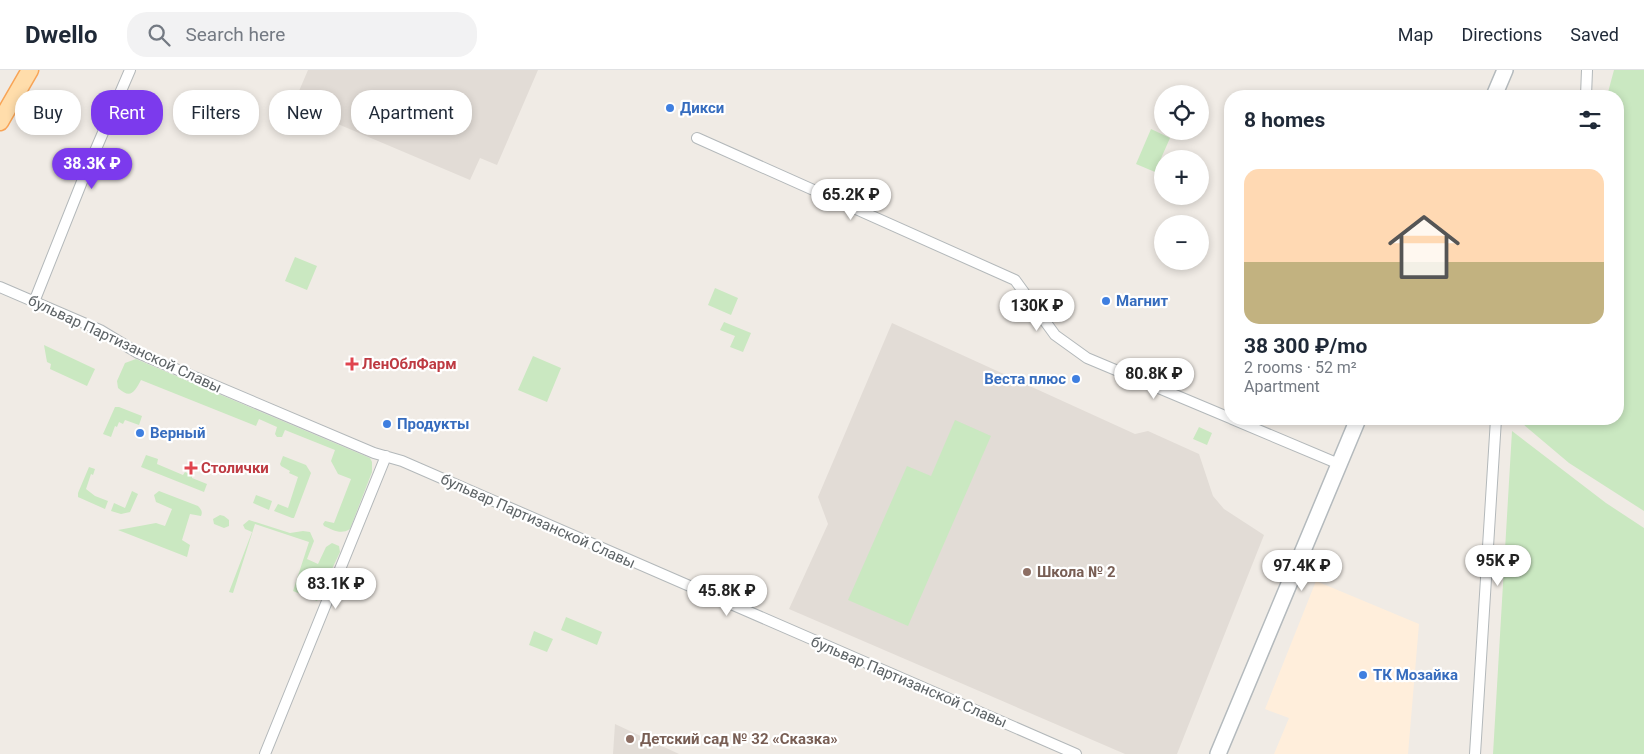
<!DOCTYPE html>
<html lang="en">
<head>
<meta charset="utf-8">
<style>
  :root { --surface:#fff; --page:#f2f2f3; --text:#1f2937; --muted:#747a83; --line:#e0e1e3; --accent:#7c3aed }
  body { margin:0; font-family:Roboto,sans-serif; background:var(--page); color:var(--text); height:100vh; display:flex; flex-direction:column; font-size:19px; white-space:nowrap }
  * { box-sizing:border-box; margin:0 }
  p { font-size:16px; color:var(--muted) }
  .icon { flex:none; width:28px; height:28px; fill:none; stroke:currentColor; stroke-width:2; stroke-linecap:round; stroke-linejoin:round }
  .map { position:relative; flex:1; overflow:hidden }
  .panel { position:absolute; left:1224px; top:20px; width:400px; height:335px; display:flex; flex-direction:column; background:var(--surface); border-radius:20px; box-shadow:0 2px 8px #0003 }
  .panel>* { flex:none }
  .hud { position:absolute; left:15px; top:20px; width:475px; height:45px; display:flex; gap:10px }
  .controls { position:absolute; left:1154px; top:15px; display:grid; gap:10px }
  .controls a { display:grid; place-items:center; width:55px; height:55px; border-radius:50%; background:var(--surface); box-shadow:0 2px 8px #0003; font-size:25px }
  .price { position:absolute; translate:-50% -42px; padding:0 11px; border-radius:18px; background:#fff; color:#222; font-size:16px; line-height:32px; filter:drop-shadow(0 1px 2px #0008) }
  .price::after { content:''; position:absolute; left:50%; top:30px; width:15px; height:11px; margin-left:-8px; background:inherit; clip-path:polygon(0 0,100% 0,50% 100%) }
  .price.on { background:var(--accent); color:#fff }
  ul { padding:0; list-style:none }
  li { display:grid; align-content:center; gap:10px; height:265px; padding:0 20px }
  li+li { border-top:1px solid var(--line) }
  li span { display:grid; place-items:center; height:155px; border-radius:15px; color:#555 }
  li>.icon { margin-inline-start:auto }
  span .icon { width:90px; height:90px; fill:#fffc; stroke-width:1 }
  li b { font-size:21px }
  h2 { display:flex; justify-content:space-between; align-items:center; height:60px; padding:0 20px; font-size:21px }
  .tag { padding:0 18px; border-radius:20px; background:var(--surface); box-shadow:0 2px 8px #0003; font-size:18px; line-height:45px }
  .tag.on { background:var(--accent); color:#fff }
  header { display:flex; align-items:center; gap:30px; box-sizing:border-box; height:70px; padding:0 25px; background:var(--surface); border-bottom:1px solid var(--line) }
  header strong { font-size:24px }
  nav { display:flex; gap:28px; margin-inline-start:auto; font-size:18px }
  .search { width:350px; height:45px; background:var(--page); display:flex; align-items:center; gap:12px; box-sizing:border-box; padding:0 18px; border-radius:20px; color:var(--muted); font-size:19px }
  .map>svg:first-child { display:block }
  .commercial { fill:#ffeedb }
  .education { fill:#e2dcd6 }
  .green { fill:#cae8c1 }
  .lines { fill:none; stroke-linecap:round; stroke-linejoin:round }
  .street-casing { stroke:#b3b8ba; stroke-width:12 }
  .secondary-casing { stroke:#b4babd; stroke-width:18 }
  .primary-casing { stroke:#f8a456; stroke-width:19 }
  .street { stroke:#fff; stroke-width:10 }
  .secondary { stroke:#fff; stroke-width:15 }
  .primary { stroke:#ffddab; stroke-width:16 }
  .shop-dot { fill:#3f7fe0; stroke:#fff; stroke-width:2 }
  .health-dot { fill:#e0444e; stroke:#fff; stroke-width:2 }
  .education-dot { fill:#8d6e63; stroke:#fff; stroke-width:2 }
  .labels { text-anchor:middle; dominant-baseline:central; stroke-width:4.5; stroke-linejoin:round; paint-order:stroke }
  .shop-label { font-size:15px; font-weight:bold; fill:#366cbe; stroke:#fff; text-anchor:start }
  .street-label { font-size:15px; fill:#5d6366; stroke:#fff }
  .health-label { font-size:15px; font-weight:bold; fill:#be3a42; stroke:#fff; text-anchor:start }
  .education-label { font-size:15px; font-weight:bold; fill:#785e54; stroke:#fff; text-anchor:start }
</style>
</head>
<body>
<header>
<strong>Dwello</strong>
<div class="search"><svg class="icon" aria-label="search" viewBox="0 0 24 24"><circle cx="10" cy="10" r="6"/><path d="M15 15l6 6"/></svg>Search here</div>
<nav><a>Map</a><a>Directions</a><a>Saved</a></nav>
</header>
<div class="map">
<svg width="1644" height="684" viewBox="0 0 1644 684">
  <rect width="100%" height="100%" fill="#f0ebe5"/>
  <path class="commercial" d="M 1316,511 L 1419,554 L 1408,684 L 1274,684 L 1289,648 L 1265,639 Z"/>
  <path class="education" d="M 308,0 L 538,0 L 497,95 L 480,88 L 470,110 L 293,35 Z
    M 892,253 L 1135,364 L 1148,361 L 1199,384 L 1213,426 L 1224,439 L 1264,465 L 1177,684 L 1125,684 L 789,539 L 828,454 L 818,427 Z
    M 615,654 L 679,684 L 613,684 Z"/>
  <path class="green" d="M 1614,0 L 1644,0 L 1644,441 L 1569,393 L 1517,349 L 1618,349 L 1618,26 L 1607,26 Z
    M 1151,59 L 1170,68 L 1155,102 L 1136,94 Z
    M 295,187 L 317,196 L 307,220 L 285,211 Z
    M 715,218 L 738,228 L 731,245 L 708,235 Z
    M 724,252 L 751,263 L 743,282 L 730,277 L 735,266 L 720,260 Z
    M 44,275 L 95,299 L 87,316 L 50,299 L 51,294 L 47,292 Z
    M 533,286 L 561,298 L 547,332 L 518,320 Z
    M 136,289 L 370,388 L 372,392 L 372,402 L 350,459 C 341,465 333,460 324,456 L 323,454 L 325,451 L 334,453 L 351,409 L 338,404 L 331,391 L 335,380 L 285,360 L 282,367 L 277,367 L 275,364 L 277,357 L 259,349 L 256,356 L 141,310 C 135,321 131,330 118,318 L 117,311 L 125,293 Z
    M 115,337 L 119,337 L 142,346 L 139,355 L 125,350 L 123,354 L 119,352 L 117,357 L 115,356 L 111,367 L 103,364 Z
    M 955,350 L 991,366 L 908,556 L 848,530 L 907,396 L 931,406 Z
    M 1199,357 L 1212,363 L 1207,375 L 1193,369 Z
    M 1512,361 L 1606,433 L 1644,458 L 1644,684 L 1493,684 Z
    M 146,385 L 158,389 L 157,394 L 183,405 L 185,402 L 192,405 L 192,408 L 207,414 L 204,422 L 141,397 Z
    M 283,386 L 306,395 L 311,403 L 294,448 L 292,448 L 274,441 L 278,434 L 288,438 L 298,407 L 289,403 L 290,401 L 281,396 L 280,394 Z
    M 89,397 L 95,399 L 93,405 L 91,404 L 86,419 L 95,426 L 108,431 L 105,439 L 78,427 L 78,423 Z
    M 132,421 L 138,424 L 130,442 L 121,444 L 111,441 L 114,433 L 125,438 Z
    M 159,421 L 198,436 C 201,439 203,442 201,446 L 190,444 L 182,470 L 190,475 L 187,487 L 118,460 L 156,453 L 165,456 L 172,439 L 156,432 L 154,425 Z
    M 256,425 L 272,431 L 269,440 L 253,433 Z
    M 220,445 L 224,446 L 229,450 L 229,456 L 224,458 L 214,454 L 213,449 Z
    M 249,450 L 290,463 L 303,461 L 310,462 L 314,471 L 307,489 L 318,494 L 326,477 L 332,473 L 339,476 L 340,482 L 317,531 L 293,521 L 309,472 L 255,454 L 233,523 L 229,522 L 252,462 L 245,459 L 243,455 Z
    M 566,547 L 602,562 L 597,575 L 561,560 Z
    M 534,561 L 553,569 L 547,582 L 529,575 Z"/>
  <g class="lines">
    <g class="street-casing">
      <path id="street" d="M 1586,26 L 1587,0
        M 697,68 L 1015,210 L 1055,265 L 1087,288 L 1230,348
        M 0,217 L 100,260 L 138,283 L 374,383 L 402,391 L 1076,684
        M 34,232 L 83,109 L 130,0
        M 1232,349 L 1339,394
        M 265,684 L 386,386
        M 1475,684 L 1496,349"/>
    </g>
    <g class="secondary-casing">
      <path id="secondary" d="M 1494,26 L 1505,0
        M 1218,684 L 1358,349"/>
    </g>
    <g class="primary-casing">
      <path id="primary" d="M 0,52 L 30,0"/>
    </g>
    <use href="#street" class="street"/>
    <use href="#secondary" class="secondary"/>
    <use href="#primary" class="primary"/>
  </g>
  <g class="shop-dot">
    <circle cx="670" cy="38" r="5"/>
    <circle cx="1106" cy="231" r="5"/>
    <circle cx="1076" cy="309" r="5"/>
    <circle cx="387" cy="354" r="5"/>
    <circle cx="140" cy="363" r="5"/>
    <circle cx="1363" cy="605" r="5"/>
  </g>
  <g class="health-dot">
    <path d="M349.5 286.5h5v5h5v5h-5v5h-5v-5h-5v-5h5z"/>
    <path d="M188.5 390.5h5v5h5v5h-5v5h-5v-5h-5v-5h5z"/>
  </g>
  <g class="education-dot">
    <circle cx="1027" cy="502" r="5"/>
    <circle cx="630" cy="669" r="5"/>
  </g>
  <g class="labels">
    <g class="shop-label">
      <text x="680" y="38">Дикси</text>
      <text x="1116" y="231">Магнит</text>
      <text x="1066" y="309" text-anchor="end">Веста плюс</text>
      <text x="397" y="354">Продукты</text>
      <text x="150" y="363">Верный</text>
      <text x="1373" y="605">ТК Мозайка</text>
    </g>
    <g class="street-label">
      <text transform="translate(125 274) rotate(25)">бульвар Партизанской Славы</text>
      <text transform="translate(538 451) rotate(24)">бульвар Партизанской Славы</text>
      <text transform="translate(909 612) rotate(23)">бульвар Партизанской Славы</text>
    </g>
    <g class="health-label">
      <text x="362" y="294">ЛенОблФарм</text>
      <text x="201" y="398">Столички</text>
    </g>
    <g class="education-label">
      <text x="1037" y="502">Школа № 2</text>
      <text x="640" y="669">Детский сад № 32 «Сказка»</text>
    </g>
  </g>
</svg>
<div class="controls">
<a><svg class="icon" aria-label="locate" viewBox="0 0 24 24"><circle cx="12" cy="12" r="6"/><path d="M12 2v4M12 18v4M2 12h4M18 12h4"/></svg></a>
<a>+</a>
<a>−</a>
</div>
<b class="price on" style="left:92px;top:120px">38.3K ₽</b>
<b class="price" style="left:851px;top:151px">65.2K ₽</b>
<b class="price" style="left:1037px;top:262px">130K ₽</b>
<b class="price" style="left:1154px;top:330px">80.8K ₽</b>
<b class="price" style="left:1498px;top:517px">95K ₽</b>
<b class="price" style="left:1302px;top:522px">97.4K ₽</b>
<b class="price" style="left:336px;top:540px">83.1K ₽</b>
<b class="price" style="left:727px;top:547px">45.8K ₽</b>
<div class="hud">
<a class="tag">Buy</a>
<a class="tag on">Rent</a>
<a class="tag">Filters</a>
<a class="tag">New</a>
<a class="tag">Apartment</a>
</div>
<section class="panel">
<h2>8 homes<svg class="icon" aria-label="filters" viewBox="0 0 24 24"><path d="M4 7h16M4 17h16"/><circle cx="9" cy="7" r="2"/><circle cx="15" cy="17" r="2"/></svg></h2>
<ul>
<li><span style="background:linear-gradient(#ffd9b3 60%,#c2b280 0)"><svg class="icon" aria-label="home" viewBox="0 0 24 24"><path d="M3 11l9-7 9 7M6 9v11h12V9"/></svg></span><div><b>38 300 ₽/mo</b><p>2 rooms · 52 m²</p><p>Apartment</p></div></li>
</ul>
</section>
</div>
</body>
</html>
